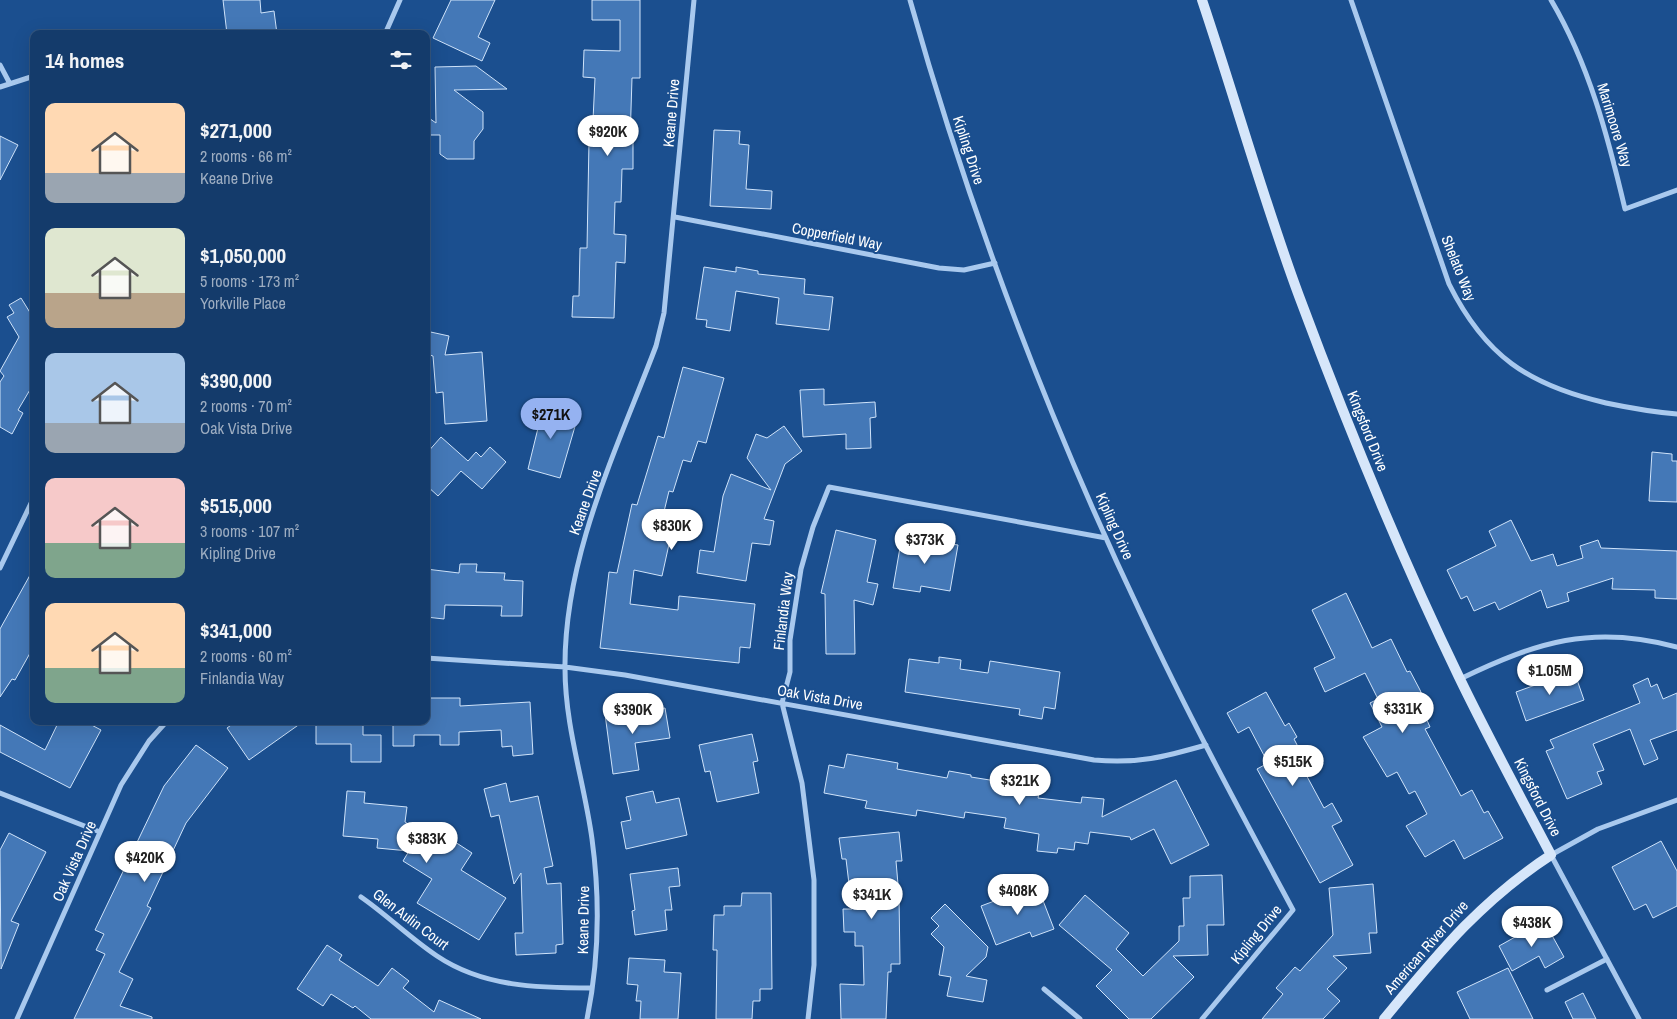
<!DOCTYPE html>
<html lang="en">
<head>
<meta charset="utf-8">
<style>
  :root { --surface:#143b6b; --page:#214673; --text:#f1f3f6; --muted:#9dadc1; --line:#33557e; --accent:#95b2f1 }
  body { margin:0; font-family:"Archivo Narrow",sans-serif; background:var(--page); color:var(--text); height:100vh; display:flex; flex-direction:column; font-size:19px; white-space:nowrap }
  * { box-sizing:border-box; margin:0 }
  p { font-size:16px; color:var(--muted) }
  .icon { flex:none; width:28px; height:28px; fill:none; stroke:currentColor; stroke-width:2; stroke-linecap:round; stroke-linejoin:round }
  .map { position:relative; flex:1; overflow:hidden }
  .drawer { position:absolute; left:30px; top:30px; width:400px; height:695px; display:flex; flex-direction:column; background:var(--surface); border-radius:10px; box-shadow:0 5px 20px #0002,0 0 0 1px var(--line) }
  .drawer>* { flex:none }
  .price { position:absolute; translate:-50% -42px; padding:0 11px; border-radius:18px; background:#fff; color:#222; font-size:16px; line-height:32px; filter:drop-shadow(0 1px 2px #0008) }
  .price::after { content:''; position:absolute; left:50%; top:30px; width:15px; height:11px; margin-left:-8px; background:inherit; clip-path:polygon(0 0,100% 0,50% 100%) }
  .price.current { background:var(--accent); color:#111 }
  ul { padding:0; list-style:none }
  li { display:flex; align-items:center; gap:15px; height:125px; padding:0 15px }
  li span { display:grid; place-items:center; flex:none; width:140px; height:100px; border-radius:10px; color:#555 }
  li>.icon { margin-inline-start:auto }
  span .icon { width:60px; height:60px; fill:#fffc; stroke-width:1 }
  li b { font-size:21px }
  h2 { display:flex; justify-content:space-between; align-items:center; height:60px; padding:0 15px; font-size:21px }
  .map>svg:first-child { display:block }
  .building { fill:#4478b7; stroke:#cfe3fa }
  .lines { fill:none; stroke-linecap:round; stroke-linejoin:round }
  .street { stroke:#a9c9ee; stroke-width:5 }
  .secondary { stroke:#d6e6fa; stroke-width:10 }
  .labels { text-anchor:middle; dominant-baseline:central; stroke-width:4; stroke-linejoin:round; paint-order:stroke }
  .street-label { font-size:15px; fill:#fff; stroke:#1b4f8f }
</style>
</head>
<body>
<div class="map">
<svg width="1677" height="1019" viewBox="0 0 1677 1019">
  <rect width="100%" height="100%" fill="#1b4f8f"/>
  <path class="building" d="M 223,0 L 260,0 L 261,13 L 274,11 L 277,34 L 227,34 Z
    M 451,0 L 495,0 L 478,37 L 490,43 L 482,61 L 433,38 Z
    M 592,0 L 640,0 L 640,78 L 632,78 L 630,141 L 633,141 L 633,169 L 622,169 L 621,202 L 615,202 L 614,234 L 626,235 L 625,263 L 616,262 L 614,318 L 572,317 L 573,296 L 579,296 L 580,248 L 587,248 L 589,141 L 592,141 L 595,78 L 583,77 L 584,50 L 620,51 L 620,20 L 592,20 Z
    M 476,66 L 507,89 L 454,90 L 483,112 L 483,129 L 474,141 L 474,159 L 447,159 L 440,154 L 440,135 L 426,135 L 426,116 L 436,123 L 435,67 Z
    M 714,130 L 740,131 L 739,144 L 749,145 L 746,189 L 772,191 L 771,209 L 710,206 Z
    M 0,136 L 18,145 L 0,180 Z
    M 704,267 L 736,272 L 736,267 L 758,271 L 758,274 L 805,279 L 804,294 L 833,297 L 829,330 L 776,324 L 779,298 L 736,291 L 730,331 L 706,327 L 707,320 L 696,319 Z
    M 21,298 L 34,319 L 34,383 L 18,410 L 23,413 L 12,434 L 0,427 L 0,382 L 4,376 L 0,371 L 19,337 L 7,317 L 14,313 L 9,305 Z
    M 426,331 L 449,336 L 445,355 L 482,352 L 487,421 L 445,424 L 443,392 L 436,393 L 433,356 L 426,354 Z
    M 683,367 L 724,378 L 706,443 L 698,441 L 691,462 L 683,460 L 673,492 L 669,491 L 661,524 L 673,526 L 662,576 L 634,570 L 630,604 L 678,610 L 679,596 L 755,604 L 750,648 L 740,647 L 739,663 L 600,648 L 609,572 L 617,573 L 632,504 L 637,505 L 658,436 L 664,438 Z
    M 824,389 L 824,405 L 875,402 L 876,417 L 870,418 L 871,448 L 846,449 L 846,434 L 803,437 L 800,390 Z
    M 534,404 L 578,416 L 560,478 L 528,469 L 539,424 L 529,421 Z
    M 784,426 L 802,451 L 785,464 L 764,519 L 774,521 L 770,545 L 752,543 L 746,581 L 697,573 L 700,550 L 714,552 L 723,496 L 731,474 L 771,490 L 747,458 L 756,434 L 767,438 Z
    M 441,437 L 468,461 L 476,452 L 481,457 L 490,447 L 506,462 L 482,489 L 461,471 L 438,496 L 426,485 L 426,454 Z
    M 1652,452 L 1672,454 L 1672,461 L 1677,461 L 1677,502 L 1649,501 Z
    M 1511,520 L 1531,561 L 1553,554 L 1557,566 L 1583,558 L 1580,546 L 1598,540 L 1601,548 L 1677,551 L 1677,599 L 1655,598 L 1655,590 L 1612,589 L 1613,578 L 1567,593 L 1569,601 L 1547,608 L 1541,590 L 1499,610 L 1495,602 L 1474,611 L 1467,596 L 1461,599 L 1447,570 L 1496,546 L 1489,531 Z
    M 836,530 L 876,540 L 867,582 L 878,584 L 873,605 L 854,600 L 855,654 L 826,654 L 825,594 L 821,593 Z
    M 902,536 L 958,545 L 950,591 L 921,586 L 920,592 L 893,588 Z
    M 460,564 L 477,564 L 476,572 L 505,573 L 504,580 L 523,581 L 522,616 L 501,616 L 502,606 L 445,605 L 444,619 L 426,617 L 426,569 L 459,573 Z
    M 34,568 L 34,646 L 15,680 L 12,679 L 0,697 L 0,629 Z
    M 1346,593 L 1372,648 L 1391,639 L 1407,672 L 1410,671 L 1420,690 L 1431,716 L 1426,718 L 1430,727 L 1425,729 L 1461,796 L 1472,790 L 1484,813 L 1488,811 L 1503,838 L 1464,859 L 1454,840 L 1425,857 L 1406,826 L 1427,814 L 1415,791 L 1409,794 L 1397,772 L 1387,777 L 1363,737 L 1382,727 L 1370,703 L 1378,699 L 1365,673 L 1325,692 L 1314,668 L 1335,658 L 1312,610 Z
    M 939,657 L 961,660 L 960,669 L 988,673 L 990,661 L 1060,672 L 1055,709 L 1044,707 L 1042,719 L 1019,715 L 1020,709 L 905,692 L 909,659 L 939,663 Z
    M 1574,671 L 1584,700 L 1526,721 L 1516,692 Z
    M 1648,678 L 1651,687 L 1657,684 L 1663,699 L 1677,693 L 1677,730 L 1650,740 L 1658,759 L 1644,765 L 1630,729 L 1593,744 L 1604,770 L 1597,772 L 1602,784 L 1567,799 L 1546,751 L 1554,748 L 1550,740 L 1640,703 L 1633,685 Z
    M 1266,692 L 1285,726 L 1289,723 L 1297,737 L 1294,739 L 1308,766 L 1303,769 L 1324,808 L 1332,803 L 1342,821 L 1332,826 L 1353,865 L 1320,883 L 1257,769 L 1268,763 L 1249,727 L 1238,733 L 1227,713 Z
    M 426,698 L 460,698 L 460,706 L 530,702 L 533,754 L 513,756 L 512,746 L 502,747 L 501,730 L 459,732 L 459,745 L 440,745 L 440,735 L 414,735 L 414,746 L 393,746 L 393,721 L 426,721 Z
    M 665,708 L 670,738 L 635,743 L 639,770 L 613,774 L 605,714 Z
    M 59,721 L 84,721 L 101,730 L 70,788 L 0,752 L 0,725 L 45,750 Z
    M 237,721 L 304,721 L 249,760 L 227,728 Z
    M 316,721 L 363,721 L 363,735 L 381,735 L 381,762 L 351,762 L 351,744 L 316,744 Z
    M 752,734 L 758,761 L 753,762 L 759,793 L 717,802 L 710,771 L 705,772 L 699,745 Z
    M 196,745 L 228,768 L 186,823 L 147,906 L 151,908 L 119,972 L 133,979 L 120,1006 L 152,1017 L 152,1019 L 74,1019 L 105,954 L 96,950 L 104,934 L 95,930 L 164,786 Z
    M 847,754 L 898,763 L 897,769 L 947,778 L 949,771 L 971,775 L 971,777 L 1040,788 L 1038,798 L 1081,803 L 1082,797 L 1104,799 L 1102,817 L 1176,780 L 1209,845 L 1171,864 L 1154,829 L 1131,840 L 1130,837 L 1090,832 L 1088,844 L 1075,842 L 1074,850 L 1058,848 L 1057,853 L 1037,851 L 1039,834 L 1004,828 L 1006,818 L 965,812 L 964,818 L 917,810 L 916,816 L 865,808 L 867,801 L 824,793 L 829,765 L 844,768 Z
    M 506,783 L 510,802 L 538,796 L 553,866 L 544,868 L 547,884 L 561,883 L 563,944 L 556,945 L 556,953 L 516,955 L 515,933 L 523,933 L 521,873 L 514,884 L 499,815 L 491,817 L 484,789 Z
    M 347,791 L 365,792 L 364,803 L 407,807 L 405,822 L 447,848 L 452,840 L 472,853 L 461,870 L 506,898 L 479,940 L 417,903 L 432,879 L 403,861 L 409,851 L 377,848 L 378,839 L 343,836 Z
    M 653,791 L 656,803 L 679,798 L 687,835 L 626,849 L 621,822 L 631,820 L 626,797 Z
    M 899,832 L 902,861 L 896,861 L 899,896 L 900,964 L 891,964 L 891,972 L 888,972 L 886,1019 L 841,1019 L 840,984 L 864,985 L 863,946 L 855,946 L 855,932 L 844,932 L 843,909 L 852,909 L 846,859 L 842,859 L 839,838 Z
    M 9,833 L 46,852 L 11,921 L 19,924 L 1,969 L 0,850 Z
    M 1661,841 L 1677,871 L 1677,906 L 1653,918 L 1646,904 L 1634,910 L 1612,867 Z
    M 678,868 L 680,886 L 669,887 L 672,910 L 665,910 L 667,930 L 635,935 L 632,911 L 635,910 L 630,874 Z
    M 1222,875 L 1224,925 L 1207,925 L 1208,955 L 1173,956 L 1194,977 L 1151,1019 L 1129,1019 L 1096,986 L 1112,970 L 1059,925 L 1085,895 L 1129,933 L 1116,949 L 1143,976 L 1179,941 L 1179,926 L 1184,926 L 1183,898 L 1190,898 L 1190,876 Z
    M 1373,884 L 1377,933 L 1369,933 L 1371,953 L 1333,956 L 1347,968 L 1327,989 L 1340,1001 L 1323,1019 L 1262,1019 L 1283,994 L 1276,988 L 1295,967 L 1300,971 L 1333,935 L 1329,888 Z
    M 1037,885 L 1054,929 L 1032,937 L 1030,932 L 996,945 L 981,906 Z
    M 742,893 L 771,893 L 772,989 L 760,989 L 760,1001 L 753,1001 L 752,1019 L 716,1019 L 717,950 L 713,950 L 714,915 L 724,915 L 724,906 L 741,906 Z
    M 945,904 L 988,947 L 986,957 L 966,976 L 987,980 L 983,1002 L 947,996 L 951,977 L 939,975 L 944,947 L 931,934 L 939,926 L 931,918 Z
    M 1544,921 L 1564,957 L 1545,968 L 1539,956 L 1512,971 L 1499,946 Z
    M 327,945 L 342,955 L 339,960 L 378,986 L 392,968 L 409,981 L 403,988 L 434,1012 L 439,1000 L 481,1019 L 371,1019 L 355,1006 L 353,1008 L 331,994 L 323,1006 L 297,989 Z
    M 629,958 L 665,960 L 664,972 L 681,973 L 678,1019 L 640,1019 L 641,1001 L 636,1001 L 638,985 L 627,984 Z
    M 1508,968 L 1533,1019 L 1470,1019 L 1457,992 Z
    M 1583,993 L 1596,1019 L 1573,1019 L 1565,1002 Z"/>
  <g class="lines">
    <path class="street" d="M 910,0 C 969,210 1047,416 1141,614 C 1188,715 1241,813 1293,910 L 1202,1019
      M 1351,0 L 1449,284 C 1485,356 1528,385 1606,403 C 1630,408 1652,412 1677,414
      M 1551,0 C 1589,64 1608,137 1625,209 L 1677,190
      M 385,34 L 400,0
      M 0,65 L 9,82
      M 0,87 L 34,76
      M 675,217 L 939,268 L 964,270 L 995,263
      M 0,568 L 34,497
      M 426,658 L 565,667 L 625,675 L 1094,760 C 1138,764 1164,757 1206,745
      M 1460,679 C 1537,642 1592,624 1677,647
      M 0,793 L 100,832
      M 361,897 C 387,915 410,938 437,956 C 483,987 538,988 592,988
      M 1044,989 L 1080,1019
      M 1547,990 L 1607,959
      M 17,1019 L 121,785 L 149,741 L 167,721
      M 587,1019 C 599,960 600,898 592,839 C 584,781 565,727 565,668 C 564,556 617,449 656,346 L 664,313 L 694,0
      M 808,1019 L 814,965 L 814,880 L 802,783 L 782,703 L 790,672 L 790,640 L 801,569 L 813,527 L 829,487 L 1106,538
      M 1639,1019 L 1551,855 L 1598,829 L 1677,800"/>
    <path class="secondary" d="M 1202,0 C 1235,98 1263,199 1299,296 C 1347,425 1399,553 1459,677 C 1488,737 1520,796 1551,855 C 1480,901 1437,955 1384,1019"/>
  </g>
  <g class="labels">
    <g class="street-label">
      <text transform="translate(671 113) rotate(-85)">Keane Drive</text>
      <text transform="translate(1615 125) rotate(73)">Marimoore Way</text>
      <text transform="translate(969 150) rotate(72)">Kipling Drive</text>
      <text transform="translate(837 236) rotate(11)">Copperfield Way</text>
      <text transform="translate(1459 268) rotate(68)">Shelato Way</text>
      <text transform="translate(1368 431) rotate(68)">Kingsford Drive</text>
      <text transform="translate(585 502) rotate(-70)">Keane Drive</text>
      <text transform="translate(1115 526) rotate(66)">Kipling Drive</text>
      <text transform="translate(783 611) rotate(-83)">Finlandia Way</text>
      <text transform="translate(820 697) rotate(10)">Oak Vista Drive</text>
      <text transform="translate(1538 797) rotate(63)">Kingsford Drive</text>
      <text transform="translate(74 861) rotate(-66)">Oak Vista Drive</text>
      <text transform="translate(411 919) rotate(37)">Glen Aulin Court</text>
      <text transform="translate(583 920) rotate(-89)">Keane Drive</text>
      <text transform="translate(1256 934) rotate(-51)">Kipling Drive</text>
      <text transform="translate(1426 947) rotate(-49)">American River Drive</text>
    </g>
  </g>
</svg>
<b class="price" style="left:608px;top:157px">$920K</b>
<b class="price current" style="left:551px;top:440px">$271K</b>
<b class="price" style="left:672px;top:551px">$830K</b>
<b class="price" style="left:925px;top:565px">$373K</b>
<b class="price" style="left:1550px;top:696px">$1.05M</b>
<b class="price" style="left:1403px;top:734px">$331K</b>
<b class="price" style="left:633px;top:735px">$390K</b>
<b class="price" style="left:1293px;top:787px">$515K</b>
<b class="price" style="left:1020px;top:806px">$321K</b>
<b class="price" style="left:427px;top:864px">$383K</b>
<b class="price" style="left:145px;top:883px">$420K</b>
<b class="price" style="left:1018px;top:916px">$408K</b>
<b class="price" style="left:872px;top:920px">$341K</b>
<b class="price" style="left:1532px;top:948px">$438K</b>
<section class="drawer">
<h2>14 homes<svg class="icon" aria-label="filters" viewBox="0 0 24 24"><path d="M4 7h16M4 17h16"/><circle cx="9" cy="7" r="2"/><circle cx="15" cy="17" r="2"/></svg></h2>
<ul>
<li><span style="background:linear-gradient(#ffd9b3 70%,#9aa5b1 0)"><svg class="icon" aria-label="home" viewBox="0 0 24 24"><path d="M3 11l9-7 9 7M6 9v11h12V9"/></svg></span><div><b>$271,000</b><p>2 rooms · 66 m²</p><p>Keane Drive</p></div></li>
<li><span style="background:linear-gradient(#dfe7d0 65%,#b9a48a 0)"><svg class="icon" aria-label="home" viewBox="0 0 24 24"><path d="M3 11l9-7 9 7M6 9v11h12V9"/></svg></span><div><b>$1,050,000</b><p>5 rooms · 173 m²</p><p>Yorkville Place</p></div></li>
<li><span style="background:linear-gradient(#a9c7e8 70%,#9aa5b1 0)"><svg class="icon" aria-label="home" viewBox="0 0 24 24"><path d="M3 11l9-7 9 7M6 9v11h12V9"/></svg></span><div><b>$390,000</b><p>2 rooms · 70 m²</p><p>Oak Vista Drive</p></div></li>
<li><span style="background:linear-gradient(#f6c9c9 65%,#7fa58c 0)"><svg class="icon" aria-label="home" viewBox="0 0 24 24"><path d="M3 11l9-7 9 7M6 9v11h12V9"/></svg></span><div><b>$515,000</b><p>3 rooms · 107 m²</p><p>Kipling Drive</p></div></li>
<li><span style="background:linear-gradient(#ffd9b3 65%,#7fa58c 0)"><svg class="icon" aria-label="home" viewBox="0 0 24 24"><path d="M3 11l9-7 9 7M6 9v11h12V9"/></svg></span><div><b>$341,000</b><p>2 rooms · 60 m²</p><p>Finlandia Way</p></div></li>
</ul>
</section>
</div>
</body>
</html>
